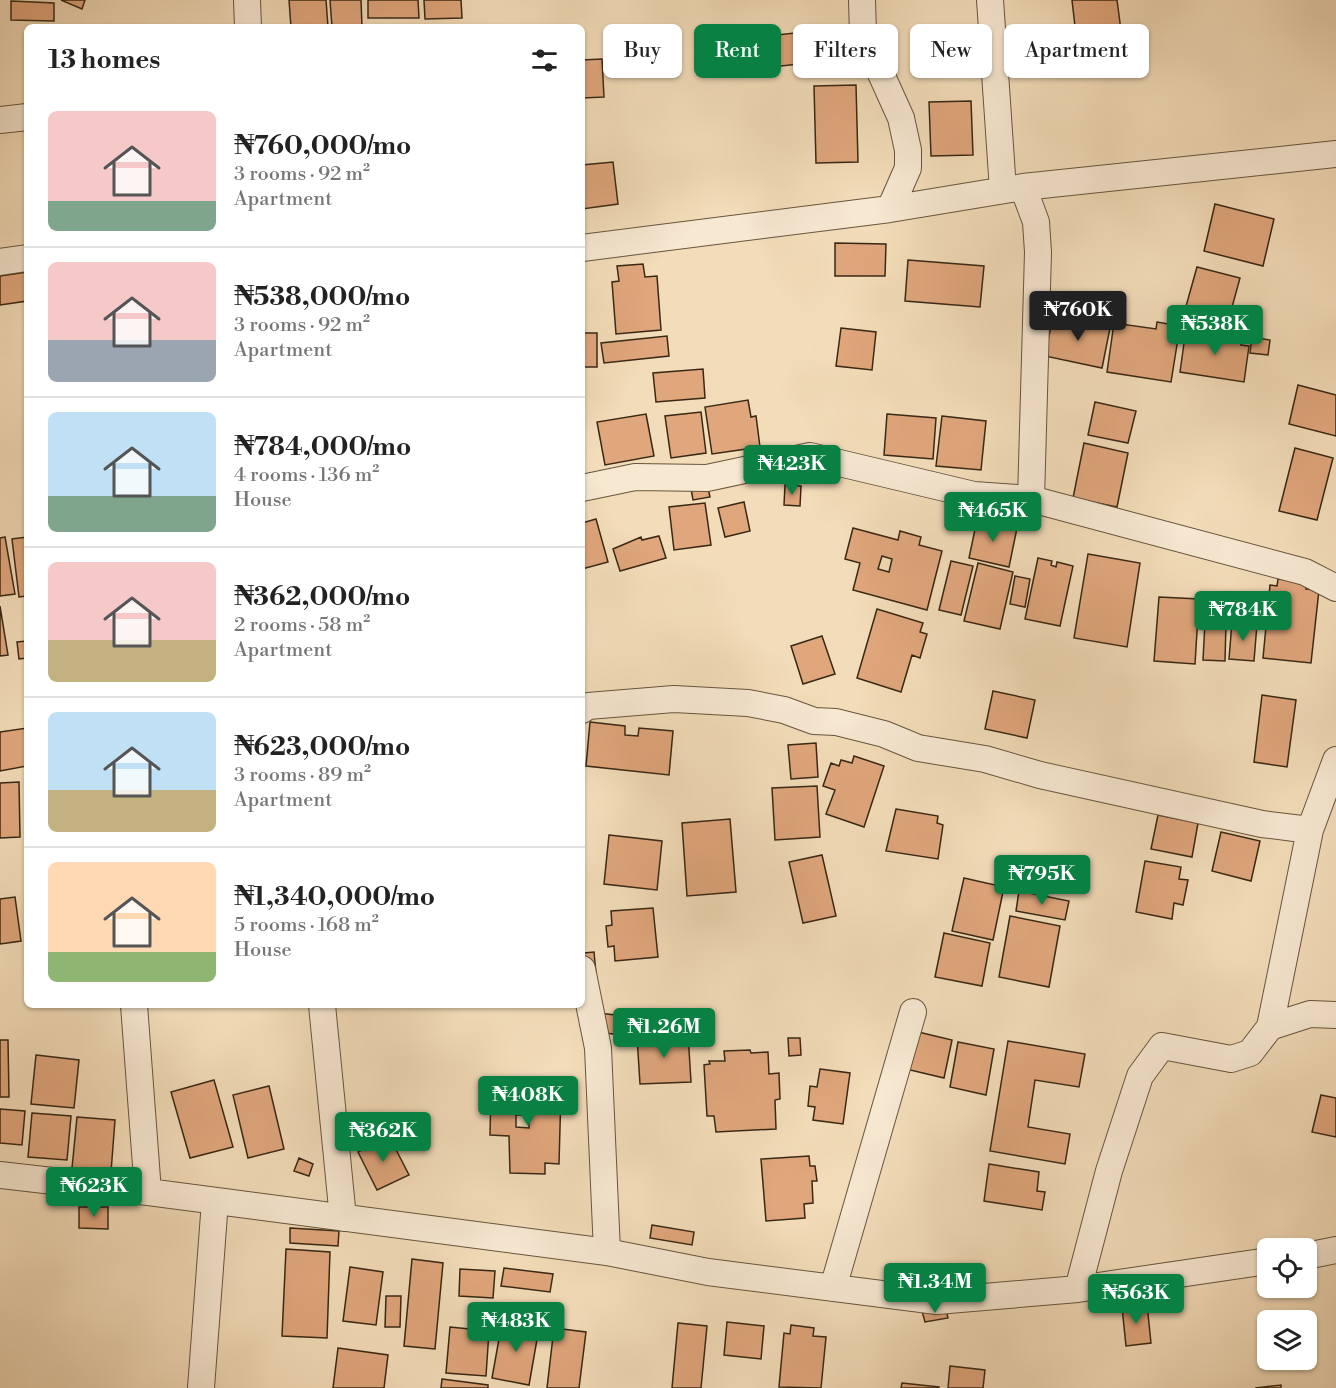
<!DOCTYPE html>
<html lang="en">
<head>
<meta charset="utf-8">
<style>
  :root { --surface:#fff; --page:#f6f6f6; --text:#222; --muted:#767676; --line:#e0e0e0; --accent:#0b8043 }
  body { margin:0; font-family:"Libre Bodoni",serif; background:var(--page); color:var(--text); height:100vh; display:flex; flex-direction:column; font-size:22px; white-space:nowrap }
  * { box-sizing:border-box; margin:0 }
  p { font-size:20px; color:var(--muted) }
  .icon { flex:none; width:33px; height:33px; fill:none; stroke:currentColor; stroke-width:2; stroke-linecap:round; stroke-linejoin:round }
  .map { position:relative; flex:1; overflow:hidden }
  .side { position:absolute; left:24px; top:24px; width:561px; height:984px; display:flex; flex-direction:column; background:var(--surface); border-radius:9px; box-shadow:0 2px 4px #0004 }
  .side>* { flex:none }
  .guide { position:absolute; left:603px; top:24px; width:570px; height:54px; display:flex; gap:12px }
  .tools { position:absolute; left:1257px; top:1238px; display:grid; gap:12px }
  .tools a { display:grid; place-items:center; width:60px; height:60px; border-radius:9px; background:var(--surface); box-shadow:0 2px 4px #0004; font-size:30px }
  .price { position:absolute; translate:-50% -51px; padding:0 14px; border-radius:6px; background:var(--accent); color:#fff; font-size:20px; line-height:39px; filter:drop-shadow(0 2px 3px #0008) }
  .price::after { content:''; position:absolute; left:50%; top:36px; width:18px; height:14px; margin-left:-9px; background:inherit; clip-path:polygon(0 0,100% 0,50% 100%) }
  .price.current { background:#222; color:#fff }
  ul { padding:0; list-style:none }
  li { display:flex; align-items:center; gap:18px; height:150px; padding:0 24px }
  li+li { border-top:2px solid var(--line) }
  li span { display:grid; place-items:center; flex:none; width:168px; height:120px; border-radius:9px; color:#555 }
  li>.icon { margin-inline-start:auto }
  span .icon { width:72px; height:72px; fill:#fffc; stroke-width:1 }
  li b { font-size:26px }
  h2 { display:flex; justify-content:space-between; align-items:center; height:72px; padding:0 24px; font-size:26px }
  .tag { padding:0 21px; border-radius:9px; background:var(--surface); box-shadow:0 2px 4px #0004; font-size:21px; line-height:54px }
  .tag.current { background:var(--accent); color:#fff }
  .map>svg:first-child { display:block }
  .building { fill:#e0a67c; stroke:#382814; stroke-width:1.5; fill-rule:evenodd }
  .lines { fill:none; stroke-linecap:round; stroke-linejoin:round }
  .minor-casing { stroke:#67553d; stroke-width:28 }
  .minor { stroke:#f7e8d2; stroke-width:26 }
</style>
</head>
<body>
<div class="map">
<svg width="1336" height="1388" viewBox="0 0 1336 1388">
  <rect width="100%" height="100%" fill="#f3dcb9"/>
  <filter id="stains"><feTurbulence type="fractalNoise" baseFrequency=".00333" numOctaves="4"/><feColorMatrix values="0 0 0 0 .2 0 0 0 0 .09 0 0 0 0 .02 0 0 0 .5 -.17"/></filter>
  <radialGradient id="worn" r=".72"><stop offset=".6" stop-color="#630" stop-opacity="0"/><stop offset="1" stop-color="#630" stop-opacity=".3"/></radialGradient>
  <path class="building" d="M 61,0 L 85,0 L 82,9 Z
    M 289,0 L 326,0 L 328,27 L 291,27 Z
    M 330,0 L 361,0 L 362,27 L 332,27 Z
    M 368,0 L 418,0 L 419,18 L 368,18 Z
    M 424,0 L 461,0 L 462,18 L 425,19 Z
    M 1072,0 L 1117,0 L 1122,38 L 1077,44 Z
    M 11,1 L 54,3 L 54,21 L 11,20 Z
    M 965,27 L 969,57 L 930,63 L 926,33 Z
    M 804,32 L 808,63 L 772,67 L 768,36 Z
    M 602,59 L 604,97 L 582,98 L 582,60 Z
    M 856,85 L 858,162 L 816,163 L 814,86 Z
    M 971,101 L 973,155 L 931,156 L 929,102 Z
    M 613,162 L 618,204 L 582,209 L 582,165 Z
    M 1215,204 L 1274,219 L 1263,266 L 1204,251 Z
    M 835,243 L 886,244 L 885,276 L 835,276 Z
    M 908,260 L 984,266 L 980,307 L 905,301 Z
    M 643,264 L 645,277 L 657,276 L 661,330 L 616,334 L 612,282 L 619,281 L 617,266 Z
    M 1197,267 L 1240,278 L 1226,329 L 1183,317 Z
    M 27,272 L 27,301 L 0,305 L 0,276 Z
    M 1053,316 L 1110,328 L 1102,368 L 1045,356 Z
    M 1157,322 L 1180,326 L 1171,382 L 1107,372 L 1114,323 L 1156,329 Z
    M 841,328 L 876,332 L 872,370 L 836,366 Z
    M 1197,329 L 1242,336 L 1241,345 L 1249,346 L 1244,382 L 1180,372 L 1185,336 L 1196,337 Z
    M 582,333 L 597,333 L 597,367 L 582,367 Z
    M 667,336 L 669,356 L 604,363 L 601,343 Z
    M 1252,337 L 1270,340 L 1268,355 L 1250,353 Z
    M 703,369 L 705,398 L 656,402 L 653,373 Z
    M 1298,385 L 1336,395 L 1336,436 L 1289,424 Z
    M 748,400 L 751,417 L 756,416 L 760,447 L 712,454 L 705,407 Z
    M 1095,402 L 1136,411 L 1128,443 L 1088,435 Z
    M 701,412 L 706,453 L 671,458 L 665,416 Z
    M 646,414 L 654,456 L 605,465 L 597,422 Z
    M 887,414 L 936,418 L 933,459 L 884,455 Z
    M 942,416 L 986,421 L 981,470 L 936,466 Z
    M 1084,443 L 1128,453 L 1117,507 L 1073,498 Z
    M 1295,448 L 1333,458 L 1317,520 L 1279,511 Z
    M 706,479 L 710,497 L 693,500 L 690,483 Z
    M 785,485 L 801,486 L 800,506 L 784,505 Z
    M 744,502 L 750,531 L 725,537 L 718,508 Z
    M 705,503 L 711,545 L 674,550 L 669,507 Z
    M 596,519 L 608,562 L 582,569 L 582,523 Z
    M 977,520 L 1017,528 L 1009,567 L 969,558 Z
    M 853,528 L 898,540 L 900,531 L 921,537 L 919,545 L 942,551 L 927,610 L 853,590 L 860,563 L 845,559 ZM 882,556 L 892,559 L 889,572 L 878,569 Z
    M 659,536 L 666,558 L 620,571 L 613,549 L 641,537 L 642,540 Z
    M 5,537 L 15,594 L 0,596 L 0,538 Z
    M 27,537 L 27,596 L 19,597 L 12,539 Z
    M 1088,554 L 1140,563 L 1127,647 L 1074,638 Z
    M 1038,558 L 1052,561 L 1051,565 L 1056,567 L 1057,562 L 1073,566 L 1060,626 L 1025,619 Z
    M 951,561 L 973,566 L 961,615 L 939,610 Z
    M 978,563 L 1013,572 L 1000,629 L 964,621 Z
    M 1015,576 L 1030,579 L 1025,607 L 1010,604 Z
    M 1278,579 L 1307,582 L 1306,589 L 1319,590 L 1311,663 L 1263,658 L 1270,585 L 1277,586 Z
    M 1159,597 L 1199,599 L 1195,664 L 1154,661 Z
    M 0,606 L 8,655 L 0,656 Z
    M 877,609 L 923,623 L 920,632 L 927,634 L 920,658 L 912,655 L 901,692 L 857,678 Z
    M 1205,622 L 1226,623 L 1225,661 L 1203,660 Z
    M 1232,622 L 1257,624 L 1254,661 L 1229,659 Z
    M 822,636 L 835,674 L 803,684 L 791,646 Z
    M 27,641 L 27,658 L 19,659 L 17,642 Z
    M 993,691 L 1035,700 L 1027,738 L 985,729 Z
    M 1262,695 L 1296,700 L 1287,767 L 1254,762 Z
    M 590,722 L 625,726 L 625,735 L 638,736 L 639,728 L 673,731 L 669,775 L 586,766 Z
    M 27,728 L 27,766 L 0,771 L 0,732 Z
    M 816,743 L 818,777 L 791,779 L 788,745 Z
    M 854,756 L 884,766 L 864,827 L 826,814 L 835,790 L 823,786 L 831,763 L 839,766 L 841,760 L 852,763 Z
    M 19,782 L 20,837 L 0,838 L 0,783 Z
    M 817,786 L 820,837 L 775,840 L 772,788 Z
    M 896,809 L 938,816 L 937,823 L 943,825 L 938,859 L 886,851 Z
    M 1158,815 L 1198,823 L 1192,857 L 1151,849 Z
    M 730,819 L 736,892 L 687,896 L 682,823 Z
    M 1221,832 L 1260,841 L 1251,881 L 1212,871 Z
    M 609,835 L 662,841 L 657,890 L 604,884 Z
    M 822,855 L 836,916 L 803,923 L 789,862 Z
    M 1145,861 L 1181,867 L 1179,879 L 1188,880 L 1183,905 L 1174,903 L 1172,919 L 1136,912 Z
    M 964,878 L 1004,887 L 993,940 L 952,931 Z
    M 1019,891 L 1069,901 L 1065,920 L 1016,911 Z
    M 15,897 L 21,941 L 0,944 L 0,899 Z
    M 653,908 L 658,957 L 615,961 L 614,946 L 608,947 L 606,926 L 612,925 L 611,911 Z
    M 1010,916 L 1060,926 L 1049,987 L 999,977 Z
    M 944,933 L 990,943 L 982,986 L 935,977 Z
    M 594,952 L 596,973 L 587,974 L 584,953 Z
    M 598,1013 L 624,1016 L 622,1035 L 596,1032 Z
    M 914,1031 L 952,1040 L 944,1078 L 906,1069 Z
    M 688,1034 L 691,1082 L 640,1084 L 637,1037 Z
    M 788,1038 L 800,1038 L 801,1055 L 789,1056 Z
    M 0,1040 L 8,1040 L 9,1097 L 0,1097 Z
    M 1008,1041 L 1085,1054 L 1079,1087 L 1035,1080 L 1028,1127 L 1070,1134 L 1065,1164 L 990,1151 Z
    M 958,1042 L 994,1049 L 986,1095 L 950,1087 Z
    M 750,1050 L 751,1053 L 768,1052 L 769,1074 L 779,1073 L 780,1099 L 775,1100 L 776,1129 L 716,1132 L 714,1116 L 707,1116 L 704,1065 L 710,1064 L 709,1061 L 725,1061 L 724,1051 Z
    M 36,1055 L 79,1060 L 74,1108 L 31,1104 Z
    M 820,1069 L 850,1073 L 843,1124 L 813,1120 L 815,1107 L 808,1106 L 810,1086 L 817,1087 Z
    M 214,1080 L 233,1147 L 190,1158 L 171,1092 Z
    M 269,1086 L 284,1149 L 248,1158 L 233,1095 Z
    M 491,1089 L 561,1091 L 559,1164 L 545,1163 L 545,1174 L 510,1173 L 509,1136 L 490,1135 ZM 516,1115 L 529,1115 L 529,1128 L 516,1127 Z
    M 1321,1095 L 1336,1098 L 1336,1137 L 1312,1132 Z
    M 0,1109 L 25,1111 L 22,1145 L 0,1143 Z
    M 32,1113 L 71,1116 L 67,1160 L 28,1157 Z
    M 77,1117 L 115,1120 L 111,1172 L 72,1168 Z
    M 389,1136 L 409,1175 L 377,1190 L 358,1152 Z
    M 809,1156 L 810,1166 L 815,1166 L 817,1181 L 812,1181 L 813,1203 L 804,1204 L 805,1218 L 766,1221 L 761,1159 Z
    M 299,1158 L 313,1164 L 309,1176 L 294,1171 Z
    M 989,1164 L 1039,1172 L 1037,1191 L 1045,1192 L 1042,1210 L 984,1201 Z
    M 79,1207 L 108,1207 L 108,1229 L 79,1228 Z
    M 652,1225 L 694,1232 L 692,1245 L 650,1238 Z
    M 290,1228 L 339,1231 L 338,1246 L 290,1243 Z
    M 286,1249 L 330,1252 L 327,1338 L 282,1336 Z
    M 412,1259 L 443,1263 L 435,1349 L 404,1346 Z
    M 350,1267 L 383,1272 L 376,1325 L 343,1321 Z
    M 504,1268 L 553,1274 L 550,1292 L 501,1286 Z
    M 460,1269 L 495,1271 L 493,1298 L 459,1296 Z
    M 386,1296 L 401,1296 L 400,1327 L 385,1327 Z
    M 1147,1304 L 1151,1343 L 1126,1346 L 1122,1307 Z
    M 945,1306 L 948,1318 L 925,1322 L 922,1311 Z
    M 502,1322 L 539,1328 L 529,1385 L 492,1378 Z
    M 727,1322 L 764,1326 L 761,1359 L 724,1355 Z
    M 678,1323 L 707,1326 L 701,1388 L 672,1388 Z
    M 791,1325 L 814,1328 L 813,1336 L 826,1337 L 821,1388 L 779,1387 L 784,1333 L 790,1334 Z
    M 450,1327 L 489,1331 L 486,1376 L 446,1373 Z
    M 554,1328 L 586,1332 L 579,1388 L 547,1388 Z
    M 338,1348 L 388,1355 L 384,1388 L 333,1388 Z
    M 950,1366 L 985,1370 L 983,1388 L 948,1388 Z
    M 442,1379 L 488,1385 L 488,1388 L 441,1388 Z
    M 902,1383 L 939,1387 L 939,1388 L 901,1388 Z
    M 1281,1385 L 1281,1388 L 1255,1388 Z"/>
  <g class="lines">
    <g class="minor-casing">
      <path id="minor" d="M 247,0 L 248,27
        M 862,0 L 863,34 L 901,118 L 908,150 L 908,168 L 890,209
        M 990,0 L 1003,190
        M 0,120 L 27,117
        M 1023,187 L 1036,222 L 1038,252 L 1031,499
        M 582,248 L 890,209 L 1023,187 L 1336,154
        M 0,262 L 27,258
        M 582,488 L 635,477 L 707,478 L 810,456 L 974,495 L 1031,499 L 1305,572 L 1336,588
        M 582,710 L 588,706 L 674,699 L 748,703 L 784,710 L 814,721 L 836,722 L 884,734 L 918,748 L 985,759 L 1040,775 L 1262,824 L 1310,830
        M 582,969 L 598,1048 L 607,1252
        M 134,1005 L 148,1192
        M 322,1005 L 343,1218
        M 1270,1027 L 1310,1014 L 1336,1015
        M 0,1175 L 148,1192 L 607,1252 L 708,1272 L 937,1301 L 1078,1289 L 1268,1261
        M 1306,1256 L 1336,1250
        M 833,1288 L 913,1012
        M 1078,1289 L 1109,1171 L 1140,1076 L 1162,1046 L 1231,1059 L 1250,1053 L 1270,1027 L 1310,830 L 1336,760
        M 201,1388 L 215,1201"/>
    </g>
    <use href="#minor" class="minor"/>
  </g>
  <rect width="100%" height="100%" filter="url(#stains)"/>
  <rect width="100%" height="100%" fill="url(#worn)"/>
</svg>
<div class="tools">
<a><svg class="icon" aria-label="locate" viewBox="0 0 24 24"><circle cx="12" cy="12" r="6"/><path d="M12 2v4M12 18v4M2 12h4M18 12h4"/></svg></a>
<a><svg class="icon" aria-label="layers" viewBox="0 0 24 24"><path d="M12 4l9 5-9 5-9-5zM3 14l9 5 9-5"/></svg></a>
</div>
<b class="price current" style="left:1078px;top:342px">₦760K</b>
<b class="price" style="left:1215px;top:356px">₦538K</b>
<b class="price" style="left:792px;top:496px">₦423K</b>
<b class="price" style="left:993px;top:543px">₦465K</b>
<b class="price" style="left:1243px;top:642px">₦784K</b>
<b class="price" style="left:1042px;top:906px">₦795K</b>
<b class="price" style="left:664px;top:1059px">₦1.26M</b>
<b class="price" style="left:528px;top:1127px">₦408K</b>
<b class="price" style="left:383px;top:1163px">₦362K</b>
<b class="price" style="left:94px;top:1218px">₦623K</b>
<b class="price" style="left:935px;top:1314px">₦1.34M</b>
<b class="price" style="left:1136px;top:1325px">₦563K</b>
<b class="price" style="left:516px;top:1353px">₦483K</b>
<div class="guide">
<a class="tag">Buy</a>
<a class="tag current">Rent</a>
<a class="tag">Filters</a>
<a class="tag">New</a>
<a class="tag">Apartment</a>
</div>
<section class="side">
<h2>13 homes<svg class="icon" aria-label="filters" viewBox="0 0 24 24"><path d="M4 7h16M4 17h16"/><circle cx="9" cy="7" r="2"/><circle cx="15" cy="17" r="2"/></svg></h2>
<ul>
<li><span style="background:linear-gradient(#f6c9c9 75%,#7fa58c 0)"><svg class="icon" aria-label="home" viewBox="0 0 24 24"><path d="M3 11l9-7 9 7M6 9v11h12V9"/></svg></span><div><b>₦760,000/mo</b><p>3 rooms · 92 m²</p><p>Apartment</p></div></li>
<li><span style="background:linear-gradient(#f6c9c9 65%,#9aa5b1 0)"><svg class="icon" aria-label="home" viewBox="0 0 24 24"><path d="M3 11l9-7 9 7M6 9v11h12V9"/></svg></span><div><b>₦538,000/mo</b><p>3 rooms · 92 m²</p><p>Apartment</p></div></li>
<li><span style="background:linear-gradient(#bfe0f5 70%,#7fa58c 0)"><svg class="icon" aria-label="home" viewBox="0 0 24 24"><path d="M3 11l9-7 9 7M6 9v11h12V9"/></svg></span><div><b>₦784,000/mo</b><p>4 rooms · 136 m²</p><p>House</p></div></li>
<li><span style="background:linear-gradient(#f6c9c9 65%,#c2b280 0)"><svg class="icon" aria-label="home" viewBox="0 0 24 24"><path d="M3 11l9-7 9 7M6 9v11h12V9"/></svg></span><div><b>₦362,000/mo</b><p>2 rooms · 58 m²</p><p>Apartment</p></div></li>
<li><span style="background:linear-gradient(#bfe0f5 65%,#c2b280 0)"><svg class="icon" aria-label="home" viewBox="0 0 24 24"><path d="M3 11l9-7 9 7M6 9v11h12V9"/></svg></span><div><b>₦623,000/mo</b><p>3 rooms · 89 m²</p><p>Apartment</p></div></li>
<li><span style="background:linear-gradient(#ffd9b3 75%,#8fb573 0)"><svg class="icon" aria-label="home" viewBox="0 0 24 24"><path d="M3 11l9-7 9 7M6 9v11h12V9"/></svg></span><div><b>₦1,340,000/mo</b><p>5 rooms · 168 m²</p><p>House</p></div></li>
</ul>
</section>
</div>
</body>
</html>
